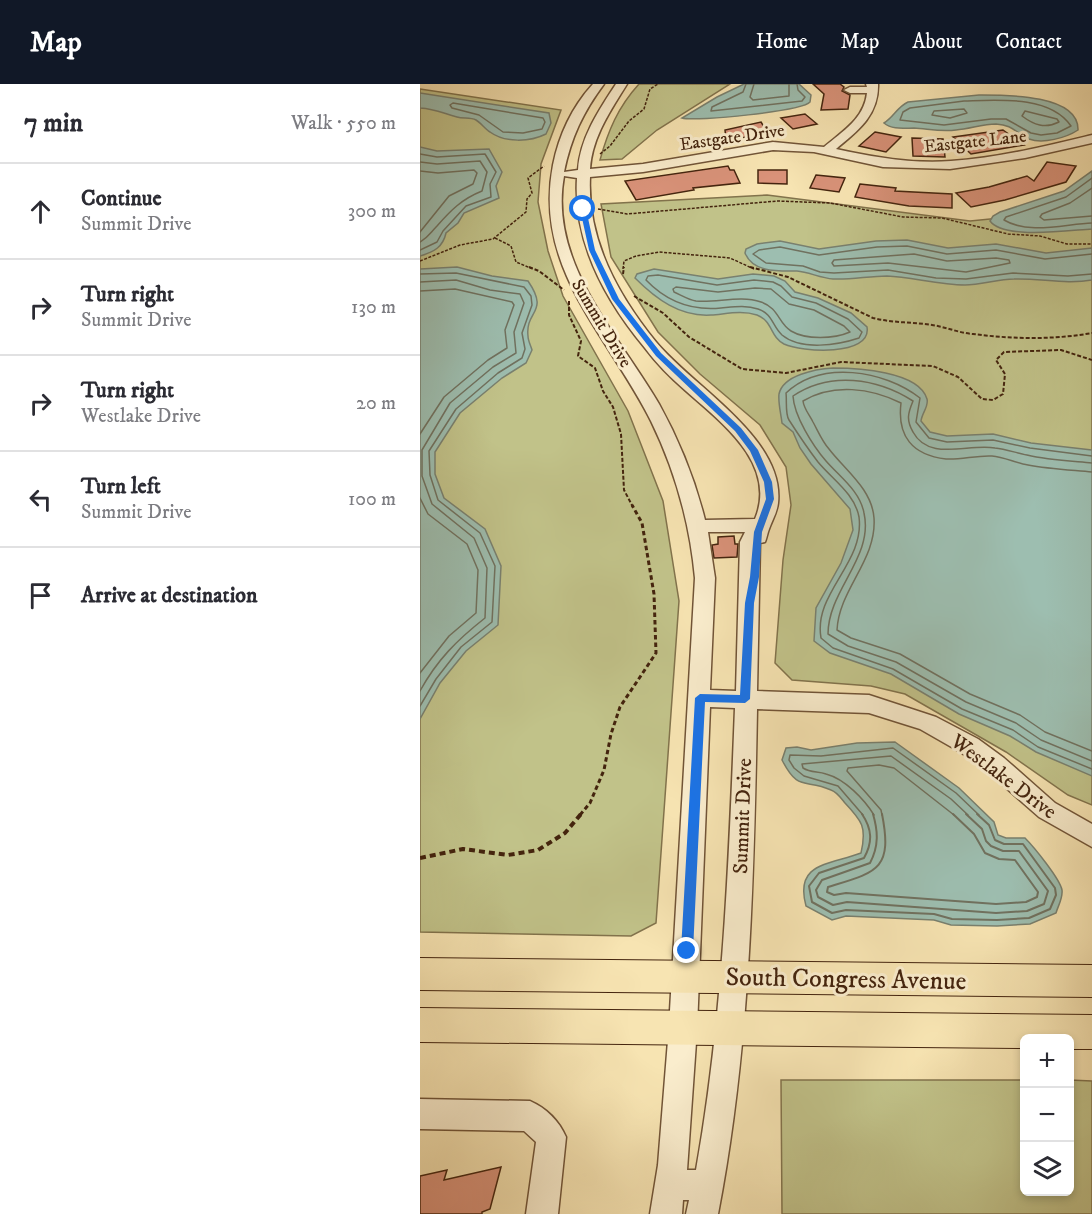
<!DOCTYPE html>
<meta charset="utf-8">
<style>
body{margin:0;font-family:"IM FELL DW Pica",serif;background:#f2f2f3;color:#2b2b33}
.controls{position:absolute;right:18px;bottom:18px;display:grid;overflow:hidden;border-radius:9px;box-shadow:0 3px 9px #0003}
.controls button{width:54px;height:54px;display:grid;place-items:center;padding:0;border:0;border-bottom:2px solid #e1e1e2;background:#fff;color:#2b2b33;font:30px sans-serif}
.stop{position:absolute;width:18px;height:18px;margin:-14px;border:4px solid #1a73e8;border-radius:50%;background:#fff}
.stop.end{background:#1a73e8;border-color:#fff;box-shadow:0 2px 6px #0008}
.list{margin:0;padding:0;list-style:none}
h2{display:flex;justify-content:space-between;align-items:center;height:78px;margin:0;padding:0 24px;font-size:26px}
h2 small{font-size:20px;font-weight:400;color:#7c7c81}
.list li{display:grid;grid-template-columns:39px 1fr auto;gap:18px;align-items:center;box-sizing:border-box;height:96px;padding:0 24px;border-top:2px solid #e1e1e2}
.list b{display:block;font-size:22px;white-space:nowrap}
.list p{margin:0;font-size:20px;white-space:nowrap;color:#7c7c81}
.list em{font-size:20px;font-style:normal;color:#7c7c81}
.icon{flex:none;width:33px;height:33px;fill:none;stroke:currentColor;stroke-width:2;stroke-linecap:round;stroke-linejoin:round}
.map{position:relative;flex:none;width:672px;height:1130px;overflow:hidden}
header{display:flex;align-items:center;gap:36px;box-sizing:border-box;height:84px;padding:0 30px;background:#111827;color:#fff}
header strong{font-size:28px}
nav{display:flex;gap:33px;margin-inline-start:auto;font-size:21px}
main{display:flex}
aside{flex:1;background:#fff}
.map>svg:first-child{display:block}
.green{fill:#c1c289;stroke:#82734c;stroke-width:1.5}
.water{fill:#9dbeb0;stroke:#79806f;stroke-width:1.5}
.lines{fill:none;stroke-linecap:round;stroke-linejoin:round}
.shore-far1{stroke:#70715f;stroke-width:1.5}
.shore{stroke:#70715f;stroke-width:2}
.building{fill:#d99279;stroke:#44240e;stroke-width:1.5}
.minor-casing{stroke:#715437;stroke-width:3}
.major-casing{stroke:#44240e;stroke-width:2}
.path-far3{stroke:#44240e;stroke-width:1.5;stroke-dasharray:3 1.5;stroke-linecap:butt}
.path-far2{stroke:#44240e;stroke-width:2;stroke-dasharray:4 2;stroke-linecap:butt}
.path-far1{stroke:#44240e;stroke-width:3;stroke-dasharray:4.5 3;stroke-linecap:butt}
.path{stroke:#44240e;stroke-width:4;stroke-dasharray:6 4;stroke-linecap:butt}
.minor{fill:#faedcd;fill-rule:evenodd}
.major{fill:#f7e4b2;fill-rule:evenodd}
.route{fill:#1a73e8}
.labels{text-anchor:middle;stroke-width:6;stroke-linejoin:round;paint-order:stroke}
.far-street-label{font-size:18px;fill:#44240e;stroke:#faedcd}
.street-label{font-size:21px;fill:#44240e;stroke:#faedcd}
.near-street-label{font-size:26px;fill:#44240e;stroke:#faedcd}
</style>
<header>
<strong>Map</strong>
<nav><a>Home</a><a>Map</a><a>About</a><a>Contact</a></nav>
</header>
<main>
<aside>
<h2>7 min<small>Walk · 550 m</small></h2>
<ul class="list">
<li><svg class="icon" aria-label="ahead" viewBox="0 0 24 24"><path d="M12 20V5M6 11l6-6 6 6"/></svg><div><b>Continue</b><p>Summit Drive</p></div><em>300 m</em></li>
<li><svg class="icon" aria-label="right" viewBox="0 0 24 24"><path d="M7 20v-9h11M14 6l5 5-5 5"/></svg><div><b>Turn right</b><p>Summit Drive</p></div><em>130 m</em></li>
<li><svg class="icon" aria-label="right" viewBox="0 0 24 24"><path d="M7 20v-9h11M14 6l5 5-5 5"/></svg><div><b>Turn right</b><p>Westlake Drive</p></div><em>20 m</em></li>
<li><svg class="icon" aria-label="left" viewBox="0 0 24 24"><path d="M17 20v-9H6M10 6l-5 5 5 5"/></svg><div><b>Turn left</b><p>Summit Drive</p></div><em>100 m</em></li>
<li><svg class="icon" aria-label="arrive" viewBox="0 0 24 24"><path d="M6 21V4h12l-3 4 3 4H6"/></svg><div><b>Arrive at destination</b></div></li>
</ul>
</aside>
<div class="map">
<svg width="672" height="1130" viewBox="0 0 672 1130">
<rect width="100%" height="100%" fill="#f7e4b2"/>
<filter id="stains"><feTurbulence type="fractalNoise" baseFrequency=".00333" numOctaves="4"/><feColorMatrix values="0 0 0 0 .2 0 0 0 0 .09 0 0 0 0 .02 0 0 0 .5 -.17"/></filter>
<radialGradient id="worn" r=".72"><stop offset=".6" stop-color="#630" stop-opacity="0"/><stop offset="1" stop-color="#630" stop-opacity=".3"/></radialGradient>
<g class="green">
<path d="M 219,0 L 310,0 L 237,46 L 202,75 L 180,76 C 188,47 198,23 219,0 Z"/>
<polygon points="0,5 141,26 121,80 118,118 128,167 143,212 208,327 243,417 259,517 236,839 211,852 0,848"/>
<polygon points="347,111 550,137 672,125 672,721 648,711 586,668 485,610 451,602 372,596 355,579 363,476 371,421 366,383 340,341 280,290 238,248 191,173 181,120"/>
<polygon points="361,996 604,996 604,1108 650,1108 650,996 672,997 672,1130 362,1130"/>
</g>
<g class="water">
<path d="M 324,0 L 379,0 L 391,11 L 390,18 C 382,27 276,38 262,34 L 297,13 Z"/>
<path d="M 0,9 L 129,29 L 131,39 L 126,50 C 110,58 85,59 70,48 C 65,45 61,39 56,36 C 50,33 43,35 37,33 C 22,29 16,25 0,24 Z"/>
<path d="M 559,11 C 584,11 659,10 658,46 C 646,54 623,60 609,55 C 595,49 594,41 576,40 C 562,40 550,45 536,46 C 521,48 509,45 494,44 C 484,44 472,46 464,39 C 474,33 477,23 488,18 Z"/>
<path d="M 0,63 L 17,67 L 69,65 L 82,88 L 76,102 L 79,114 L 44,129 L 38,139 L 26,149 C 23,163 14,168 0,172 Z"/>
<path d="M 672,87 L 672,145 C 651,146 584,156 570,137 L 573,132 L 580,128 L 644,107 Z"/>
<path d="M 487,156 L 528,164 L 576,160 L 626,169 L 672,164 L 672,196 C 646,201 620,194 594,195 C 578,195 561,201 545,201 C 518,201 492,193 467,192 C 449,192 431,196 413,195 C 400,194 389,188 377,187 C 359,187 333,189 325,169 L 326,165 L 337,160 L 360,157 L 399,165 L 456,157 Z"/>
<path d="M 37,183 L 72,192 L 108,197 C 130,229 105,226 108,252 C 108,257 111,262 112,266 L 106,279 L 82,294 L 40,329 L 15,368 L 15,390 L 24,414 L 65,445 L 81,482 L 78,541 L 46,567 L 20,599 L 0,635 L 0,185 Z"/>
<path d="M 234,185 L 298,195 L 333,190 L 354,192 L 365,197 L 375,208 L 398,214 L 431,229 L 447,243 C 452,273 381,268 364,260 C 350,253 353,237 337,231 C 322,226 306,230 291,231 C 260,233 236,215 215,194 L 217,190 Z"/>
<path d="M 413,284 C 436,284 499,287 507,315 C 509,322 502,329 501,337 L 510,348 L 527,352 L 573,350 L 611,359 L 672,366 L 672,692 L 616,668 L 590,652 L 539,630 L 471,590 L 410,569 L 394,557 L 396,524 L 421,479 L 433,446 L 430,425 L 391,380 L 380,364 L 373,348 L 362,339 C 361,330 358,319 359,310 C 363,291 396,285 413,284 Z"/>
<path d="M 475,658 L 539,704 L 574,738 L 578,751 L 586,754 L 605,754 C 614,763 640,795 642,806 C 643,814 638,822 636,829 L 610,840 L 577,842 L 531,841 L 514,836 L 426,832 L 412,836 L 386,822 C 374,778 410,781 441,769 C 447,743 442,737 425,719 C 421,714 417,708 411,706 C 385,694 379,709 362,676 L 366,664 L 377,663 L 391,666 L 437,659 Z"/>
</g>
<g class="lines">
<g class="shore-far1">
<polyline points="326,0 323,8 292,23 291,27 382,17 385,13 378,6 377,0"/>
<polyline points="334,0 330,13 333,16 369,12 369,0"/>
<path d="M 544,17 C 577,16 630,11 651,42 L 637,49 L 621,51 L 611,49 L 586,35 L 571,35 L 524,41 L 480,36 L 483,28 L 490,24 Z"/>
<polygon points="33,19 123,34 125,38 122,45 103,49 83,48 59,31 32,24 30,21"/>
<polygon points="544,25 547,29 530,34 512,31 514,27"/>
<path d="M 605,27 L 637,35 L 639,38 C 625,45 614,41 602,32 Z"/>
<polyline points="0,70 17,73 65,70 76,88 70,100 71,113 46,122 23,147 17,158 0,166"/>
<path d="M 0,78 L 17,80 L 60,77 L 67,88 L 62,107 C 42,115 31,126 17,142 C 10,149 9,153 0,158"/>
<polyline points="0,87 18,89 54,86 57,89 53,100 29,112 0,148"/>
<path d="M 672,94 L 646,113 L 586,133 L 584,136 C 609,151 645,140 672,139"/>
<polyline points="672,104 650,119 622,130 620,133 624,136 672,132"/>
<polygon points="494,170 527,177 576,174 589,176 590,179 546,188 468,179 414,182 412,179 414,176"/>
<polyline points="672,170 625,175 576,166 527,170 487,162 457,163 399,171 360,163 339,166 333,170 346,179 383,182 400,188 414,189 468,186 516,194 546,195 593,189 648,192 672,190"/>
<polyline points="0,190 36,189 104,203 111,212 112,221 102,249 105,265 102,274 78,289 36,325 9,367 10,391 18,416 60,449 75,482 72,538 41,563 16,595 0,622"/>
<path d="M 238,191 L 297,201 L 334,196 L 353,198 L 361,202 L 372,213 L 396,219 L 428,235 L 442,248 L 439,254 C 418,261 381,267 362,251 C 352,242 353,230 338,225 C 326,221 313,223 301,224 C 271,227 247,218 226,196 L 228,192 Z"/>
<path d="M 0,198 L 36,196 L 70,206 L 100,210 L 104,219 L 94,248 L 96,269 L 73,283 L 30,319 L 2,366 L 2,392 L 12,420 L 54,454 L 67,484 L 65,534 C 37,556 17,576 0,607"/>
<path d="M 256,203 L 298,208 L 335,204 L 351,205 L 369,220 L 394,226 L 424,242 L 430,248 C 414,255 386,256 371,247 C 358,239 359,224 341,218 C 320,211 297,219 276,217 C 269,216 261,211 254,208 L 253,205 Z"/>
<polyline points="0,207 35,205 92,218 94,221 85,246 87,264 68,276 24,313 0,350"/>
<path d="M 672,372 L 610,364 L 573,356 L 527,358 L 509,354 L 496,338 L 500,314 C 464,286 401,276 366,309 C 367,317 365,330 369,336 C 378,350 388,365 398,378 C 412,395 435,410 439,433 C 445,479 393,509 401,554 L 413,564 L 473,585 L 542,625 L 593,646 L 618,663 L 672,685"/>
<path d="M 672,379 C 651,377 628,376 607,371 C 596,369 586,365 575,364 C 549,359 509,378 493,348 C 486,336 488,329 493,317 C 457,294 410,287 373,312 C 374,332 393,362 406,377 C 420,393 440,407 444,429 C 454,473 408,506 408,550 L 428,562 L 476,578 L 546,618 L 596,639 L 621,656 L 672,677"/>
<path d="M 672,388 C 651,386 629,385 608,381 C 596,379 584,373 572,372 C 557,371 541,376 526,375 C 492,371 477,352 481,319 C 451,304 413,299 383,317 C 384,325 389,330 393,338 C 398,347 402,357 409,365 C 425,386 452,405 454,434 C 457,476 419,505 417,546 L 431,554 L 480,570 L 550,610 L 600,631 L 625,648 L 672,667"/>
<polyline points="0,414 8,430 47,460 58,486 56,529 29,552 0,589"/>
<polyline points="443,731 418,702 384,692 374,684 369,676 370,671 401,672 473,664 536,709 559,731"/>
<path d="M 454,731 C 444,715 425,695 406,690 C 398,687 391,689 383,684 L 382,680 L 471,672 L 531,715 L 548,731"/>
<polyline points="462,731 461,726 427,687 428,684 459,681 474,684 534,731"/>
</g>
<g class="shore">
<path d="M 442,730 C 452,745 453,758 444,774 L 399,789 L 389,802 L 392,818 L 412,829 L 426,826 L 514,830 L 532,835 L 577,836 L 609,834 L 630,825 L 636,811 L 635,804 L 603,760 L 584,760 L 575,756 L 569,741 L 557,730"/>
<path d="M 453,730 C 458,747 459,762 450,779 L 402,796 L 396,806 L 398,813 L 413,821 L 427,818 L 576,829 L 607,827 L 624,820 L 628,807 L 599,767 L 583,767 L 571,762 L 566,757 L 562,745 L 546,730"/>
<path d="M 462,730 C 473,786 457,788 408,803 L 407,808 L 414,811 L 426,809 L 576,820 L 606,818 L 617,813 L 618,808 L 595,776 L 579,775 L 565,769 L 554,750 L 533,730"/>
</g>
</g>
<g class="building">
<polygon points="393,0 420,0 424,3 422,7 430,11 428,25 401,26 404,10"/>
<polygon points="385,30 397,40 373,45 361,34"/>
<polygon points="341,38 349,51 306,55 305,46"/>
<polygon points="583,46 604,61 551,70 533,53"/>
<polygon points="455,48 481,53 466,68 439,62"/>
<polygon points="492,54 523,55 525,73 493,72"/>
<polygon points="627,78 656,82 646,98 585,116 551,123 536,109 569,103 607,92 614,97"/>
<polygon points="308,82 310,86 314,86 320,99 273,104 274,106 216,116 205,97"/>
<polygon points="338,86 367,86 367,100 338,99"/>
<polygon points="396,91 425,94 419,108 390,104"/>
<polygon points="440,100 476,104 475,107 532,110 532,124 489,122 435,113"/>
<polygon points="314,452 315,460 318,460 317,473 294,474 292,461 298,460 298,453"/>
<polygon points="81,1083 70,1125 62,1128 62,1130 0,1130 0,1092 27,1086 24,1096"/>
</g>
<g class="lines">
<g class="minor-casing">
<g id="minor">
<path d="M 173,0 L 184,0 C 163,28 151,54 144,88 L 158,86 C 160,54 179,26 196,0 L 207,0 C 191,26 172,53 170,85 L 223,80 L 353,58 L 404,63 C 423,47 444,35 447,9 L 430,9 L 424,6 L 430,3 L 447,3 L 446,0 L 458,0 C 459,31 438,47 416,65 C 453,73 492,80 531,77 C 578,74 626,62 672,51 L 672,59 L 605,74 L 530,85 L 463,83 L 394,68 L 353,66 L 223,88 L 170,93 C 167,155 197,210 236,258 C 273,303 365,354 358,419 C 357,429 352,436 349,445 C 347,450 347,453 345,458 L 340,459 L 337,607 L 449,611 L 516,633 L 558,655 L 584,674 L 635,719 L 672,740 L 672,763 L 619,733 L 568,688 L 542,669 L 500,645 L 449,629 L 337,625 C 334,793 330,965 298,1130 L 266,1130 L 269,1116 L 263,1116 L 262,1130 L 230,1130 L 238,1081 L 249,944 L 275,494 C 270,440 255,386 231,337 C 188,251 113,185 133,81 C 139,51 152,23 173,0 ZM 144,92 L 157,94 C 153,158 185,216 225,264 C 237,280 251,294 266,307 C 301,338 358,380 335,435 L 285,436 C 275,396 259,356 239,320 C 199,251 128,179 144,92 ZM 288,448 L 325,448 L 320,458 L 316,607 L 290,606 L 295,494 ZM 290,623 L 315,624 C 309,778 303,935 276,1086 L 267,1086 L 277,944 Z"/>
<path d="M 0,1015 L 110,1017 C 126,1024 139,1037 146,1053 L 138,1130 L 106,1130 L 116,1058 L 104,1047 L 0,1045 Z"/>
</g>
</g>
<g class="major-casing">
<g id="major">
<polygon points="0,874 672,881 672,913 0,906"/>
<polygon points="0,924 672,931 672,965 650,965 650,954 604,954 604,964 0,958"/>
</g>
</g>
<g class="path-far3">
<polyline points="180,70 190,62 209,37 224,25 230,5 238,0"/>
<polyline points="178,125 207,130 357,117 410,119 483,133 522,134 588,150 620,152 647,160 672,160"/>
<polyline points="75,154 91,162 96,178 113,185"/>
<polyline points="0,177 40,161 73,155 106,128 107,115 112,109 108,94 124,82"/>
<polyline points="203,185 204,177 216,172 239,168 310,174 334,185"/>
</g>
<g class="path-far2">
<polyline points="109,183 119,187 144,206"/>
<path d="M 330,183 L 368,193 L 453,234 C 473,239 492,238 512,241 C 526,243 539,249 553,250 C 592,255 633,256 672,249"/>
<polyline points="203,190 204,183"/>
<polyline points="214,212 243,229 269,253 322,285 366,289 421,278 513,282 538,293 562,315 573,316 583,310 585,290 576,276 584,268 641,266 672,276"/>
<polyline points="149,217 149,231 161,257 158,272 175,284 183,307 193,323 201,350 204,406 213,423"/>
</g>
<polyline class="path-far1" points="160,731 170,719 184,686 191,650 200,623 236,569 234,510 222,439 212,421"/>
<polyline class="path" points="0,774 43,765 88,771 118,766 145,749 161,730"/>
<use href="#minor" class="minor"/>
<use href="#major" class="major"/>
</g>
<polygon class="route" points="163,124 166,125 175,166 199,215 241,269 321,344 338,366 352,398 354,415 342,448 339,493 334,519 330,615 325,619 285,618 273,867 267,873 261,867 275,614 280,610 320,611 325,519 330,493 334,448 346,415 344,398 330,367 315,347 236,272 192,215 169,166 160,125"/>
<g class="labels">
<g class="far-street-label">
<text transform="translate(312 53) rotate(-8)" y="6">Eastgate Drive</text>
<text transform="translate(555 57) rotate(-6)" y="6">Eastgate Lane</text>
<text transform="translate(182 239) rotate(59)" y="6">Summit Drive</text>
</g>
<g class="street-label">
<text transform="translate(584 692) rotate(37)" y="7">Westlake Drive</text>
<text transform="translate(322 732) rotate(-88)" y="7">Summit Drive</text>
</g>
<g class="near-street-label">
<text transform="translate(426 894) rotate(1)" y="9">South Congress Avenue</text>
</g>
</g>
<rect width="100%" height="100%" filter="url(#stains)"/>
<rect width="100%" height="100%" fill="url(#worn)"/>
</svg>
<div class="controls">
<button>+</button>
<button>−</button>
<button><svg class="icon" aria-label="layers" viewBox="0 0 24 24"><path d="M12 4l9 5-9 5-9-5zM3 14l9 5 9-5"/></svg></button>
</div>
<div class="stop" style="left:163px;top:125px"></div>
<div class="stop end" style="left:267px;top:867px"></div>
</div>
</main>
